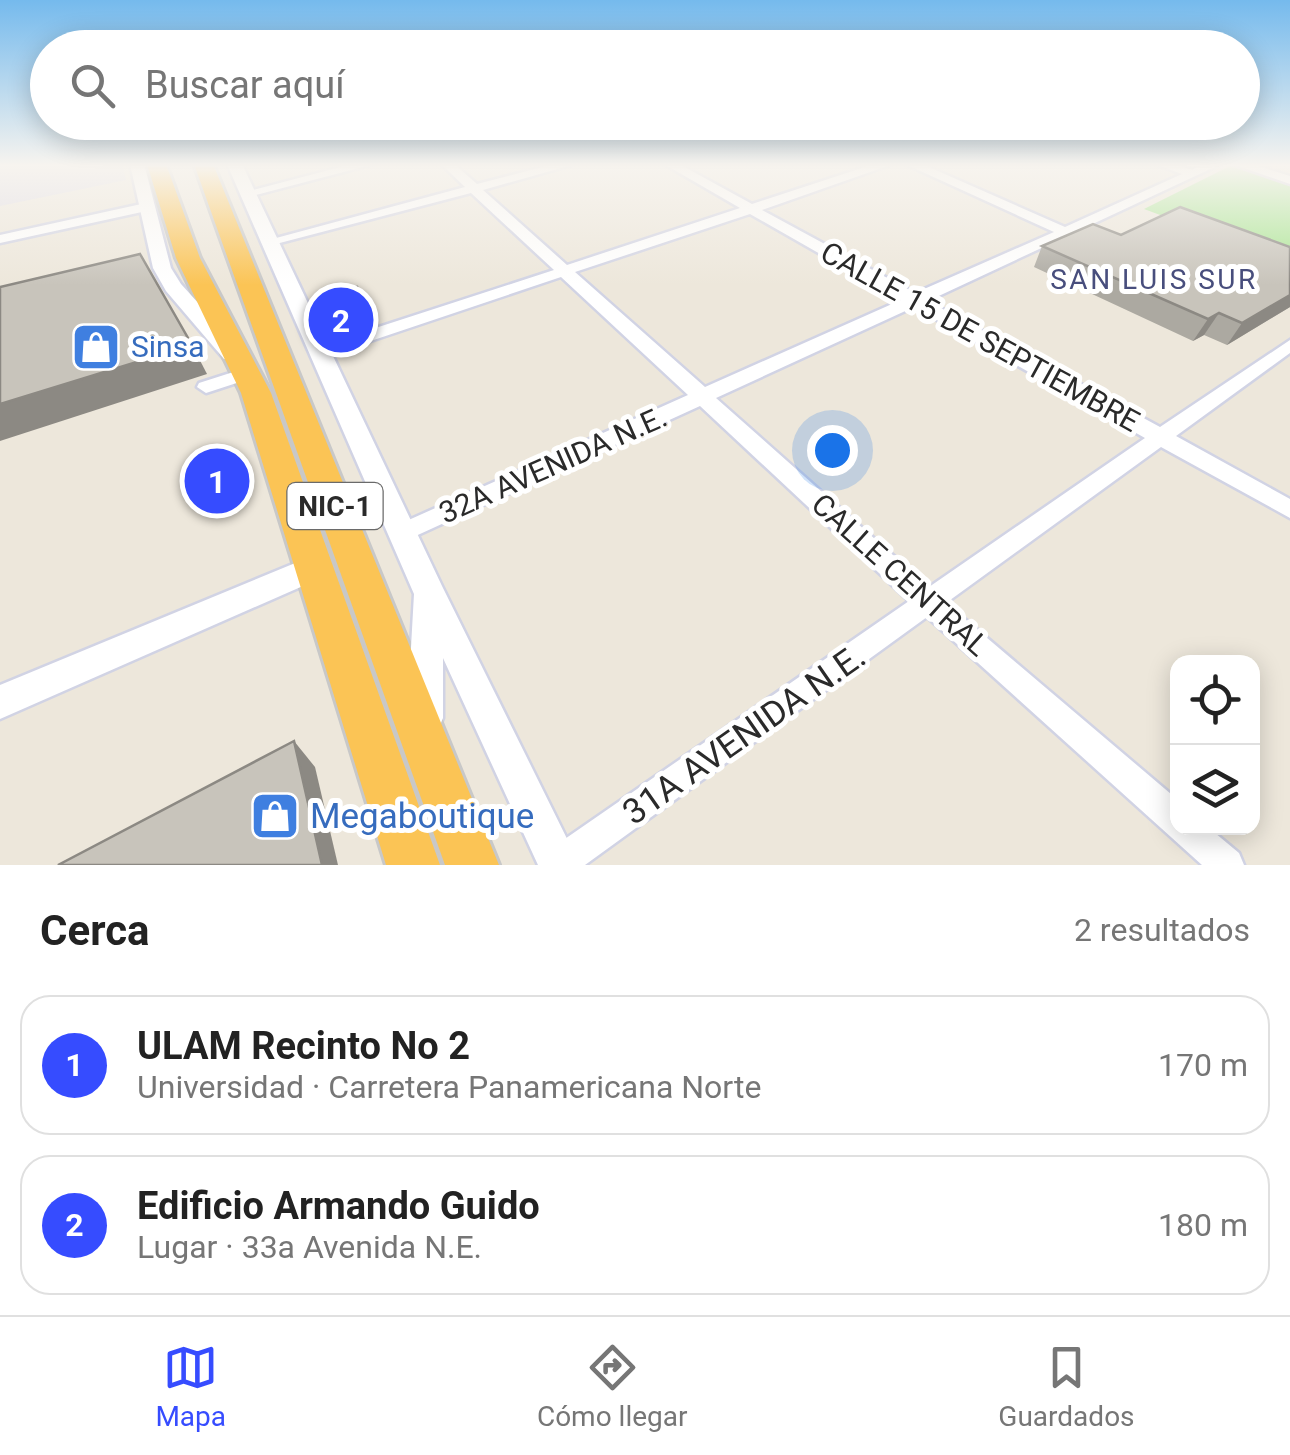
<!DOCTYPE html>
<html lang="es">
<meta charset="utf-8">
<style>
body{margin:0;font-family:Roboto,sans-serif;background:#f6f6f6;color:#222}
.controls{position:absolute;right:30px;bottom:30px;display:grid;overflow:hidden;border-radius:20px;box-shadow:0 5px 25px #0003}
.controls button{width:90px;height:90px;display:grid;place-items:center;padding:0;border:0;border-bottom:2px solid #e0e0e0;background:#fff;color:#222;font:50px sans-serif}
.you{position:absolute;left:832px;top:450px;width:35px;height:35px;margin:-25px;border:8px solid #fff;border-radius:50%;background:#1a73e8;box-shadow:0 0 0 15px #1a73e833}
.badge{display:grid;place-items:center;width:65px;height:65px;border-radius:50%;background:#364cff;color:#fff;font-size:32px;font-weight:700}
.pin{position:absolute;translate:-50% -50%;border:5px solid #fff;box-shadow:0 2px 10px #0006}
.list{margin:0;padding:0;list-style:none}
h2{display:flex;justify-content:space-between;align-items:center;height:130px;margin:0;padding:0 40px;font-size:42px}
h2 small{font-size:32px;font-weight:400;color:#767676}
.list li{display:grid;grid-template-columns:65px 1fr auto;gap:30px;align-items:center;box-sizing:border-box;height:140px;margin:0 20px 20px;padding:0 20px;border:2px solid #e0e0e0;border-radius:30px}
.list b{display:block;font-size:38px;white-space:nowrap}
.list p{margin:0;font-size:32px;white-space:nowrap;color:#767676}
.list em{font-size:32px;font-style:normal;color:#767676}
.icon{flex:none;width:55px;height:55px;fill:none;stroke:currentColor;stroke-width:2;stroke-linecap:round;stroke-linejoin:round}
.map{position:relative;flex:none;width:1290px;height:865px;overflow:hidden}
.search{position:absolute;background:#fff;box-shadow:0 5px 25px #0003;left:30px;right:30px;top:30px;height:110px;display:flex;align-items:center;gap:25px;box-sizing:border-box;padding:0 35px;border-radius:55px;color:#767676;font-size:38px}
.sheet{height:450px;background:#fff}
nav{display:flex;justify-content:space-around;align-items:center;box-sizing:border-box;height:140px;border-top:2px solid #e0e0e0;background:#fff;font-size:28px;color:#767676}
nav a{display:grid;justify-items:center;gap:5px}
nav .on{color:#364cff}
.map>svg:first-child{display:block}
.industrial{fill:#dfdce5}
.green{fill:#abe695}
.lines{fill:none;stroke-linecap:round;stroke-linejoin:round}
.minor-casing{stroke:#d1d3e4;stroke-width:5}
.tertiary-casing{stroke:#d1d3e4;stroke-width:5}
.trunk-casing{stroke:#c8c8c8;stroke-width:6}
.minor{fill:#fff;fill-rule:evenodd}
.tertiary{fill:#fff;fill-rule:evenodd}
.trunk{fill:#fbc455;fill-rule:evenodd}
.wall{fill:#aca9a1}
.shaded-wall{fill:#8c8983}
.building{fill:#c8c4bb;stroke:#8c8983;stroke-width:2.5}
.labels{text-anchor:middle;stroke-width:10;stroke-linejoin:round;paint-order:stroke}
.far-neighbourhood-label{font-size:28px;letter-spacing:2.5px;fill:#484e7d;stroke:#fff}
.shield{fill:#fff;stroke:#6a6a6a;stroke-width:2.5}
.shield-label{font-size:28px;font-weight:bold;fill:#2a2a2a}
.street-label{font-size:30px;fill:#2a2a2a;stroke:#fff}
.shop-label{font-size:30px;fill:#366cbe;stroke:#fff;text-anchor:start}
.near-street-label{font-size:35px;fill:#2a2a2a;stroke:#fff}
.near-shop-label{font-size:35px;fill:#366cbe;stroke:#fff;text-anchor:start}
</style>
<div class="map">
<svg width="1290" height="865" viewBox="0 0 1290 865">
<rect width="100%" height="100%" fill="#ede7db"/>
<polygon class="industrial" points="0,164 122,164 126,180 0,206"/>
<polygon class="green" points="1230,166 1290,185 1290,263 1144,209"/>
<g class="lines">
<g class="minor-casing">
<g id="minor">
<polygon points="352,164 374,164 248,197 242,193"/>
<path d="M 441,164 L 454,164 L 477,184 L 554,164 L 575,164 L 483,190 L 567,265 L 740,208 L 664,164 L 679,164 L 752,204 L 874,164 L 893,164 L 762,210 L 915,293 L 1054,232 L 905,164 L 922,164 L 1065,227 L 1182,174 L 1155,164 L 1174,164 L 1192,170 L 1204,164 L 1221,164 L 928,301 L 1160,427 L 1290,340 L 1290,353 L 1176,436 L 1290,499 L 1290,518 L 1161,447 L 946,603 L 1178,800 L 1178,828 L 1209,828 L 1239,853 L 1244,865 L 1202,865 L 927,617 L 585,865 L 542,865 L 546,852 L 909,601 L 700,406 L 409,539 L 401,542 L 393,539 L 389,533 L 393,527 L 688,395 L 561,277 L 326,356 L 314,356 L 311,352 L 314,348 L 554,270 L 471,193 L 272,245 L 265,241 L 465,187 ZM 750,214 L 901,300 L 705,387 L 575,272 ZM 914,307 L 1145,438 L 929,587 L 716,398 Z"/>
<polygon points="1232,164 1252,164 1290,176 1290,184"/>
<polygon points="146,203 153,207 151,210 0,243 0,235"/>
<polygon points="249,367 258,373 255,377 206,393 197,387 199,383"/>
</g>
</g>
<g class="tertiary-casing">
<g id="tertiary">
<polygon points="130,164 144,164 171,268 181,284 240,349 243,354 240,359 224,359 166,291 153,268"/>
<polygon points="227,164 242,164 442,586 580,865 538,865 443,658 443,718 438,730 425,736 412,730 407,718 414,594"/>
<polygon points="317,554 328,557 332,566 328,575 0,719 0,685"/>
</g>
</g>
<g class="trunk-casing">
<g id="trunk">
<polygon points="147,164 166,164 200,258 271,393 440,865 386,865 241,393 176,258"/>
<polygon points="194,164 213,164 499,865 445,865"/>
</g>
</g>
<use href="#minor" class="minor"/>
<use href="#tertiary" class="tertiary"/>
<use href="#trunk" class="trunk"/>
</g>
<polygon class="wall" points="1121,235 1290,247 1290,307 1227,345 1204,335 1193,341 1034,267 1042,246"/>
<g class="shaded-wall">
<polygon points="1290,295 1290,307 1227,345 1242,323"/>
<polygon points="370,308 374,323 329,338 324,323"/>
<polygon points="1219,313 1204,335 1193,341 1208,319"/>
<polygon points="192,345 207,374 0,441 0,404"/>
<polygon points="294,741 315,767 338,865 322,865"/>
</g>
<g class="building">
<polygon points="1180,207 1290,247 1290,295 1242,323 1219,313 1208,319 1042,246 1093,224 1121,235"/>
<polygon points="140,254 192,345 0,404 0,287"/>
<polygon points="357,287 370,308 324,323 312,300"/>
<polygon points="294,741 322,865 58,865"/>
</g>
<linearGradient id="sky" x2="0" y2="1"><stop stop-color="#75baed"/><stop offset="0.58" stop-color="#f7f4ef"/><stop offset="1" stop-color="#f7f4ef" stop-opacity="0"/></linearGradient>
<rect width="1290" height="285" fill="url(#sky)"/>
<defs>
<g id="shop-square" transform="scale(2.5)"><rect x="-9" y="-9" width="18" height="18" rx="4" fill="#3f7fe0" stroke="#fff"/><path d="M-5-2.5h2.3a2.7 3.5 0 0 1 5.4 0H5L5.5 6h-11ZM-1.5-2.5h3a1.5 2.3 0 0 0-3 0Z" fill="#fff"/></g>
</defs>
<g fill-rule="evenodd">
<use href="#shop-square" x="96" y="347"/>
<use href="#shop-square" x="275" y="816"/>
</g>
<g class="labels">
<g class="far-neighbourhood-label">
<text x="1154" y="289">SAN LUIS SUR</text>
</g>
<rect class="shield" x="287.5" y="483" width="95" height="46" rx="8"/>
<g class="shield-label">
<text x="335" y="516">NIC-1</text>
</g>
<g class="street-label">
<text transform="translate(980 337) rotate(29)" y="10">CALLE 15 DE SEPTIEMBRE</text>
<text transform="translate(553 465) rotate(-24)" y="10">32A AVENIDA N.E.</text>
<text transform="translate(900 575) rotate(42)" y="10">CALLE CENTRAL</text>
</g>
<g class="shop-label">
<text x="131" y="357">Sinsa</text>
</g>
<g class="near-street-label">
<text transform="translate(744 734) rotate(-35)" y="12">31A AVENIDA N.E.</text>
</g>
<g class="near-shop-label">
<text x="310" y="828">Megaboutique</text>
</g>
</g>
</svg>
<div class="controls">
<button><svg class="icon" aria-label="locate" viewBox="0 0 24 24"><circle cx="12" cy="12" r="6"/><path d="M12 2v4M12 18v4M2 12h4M18 12h4"/></svg></button>
<button><svg class="icon" aria-label="layers" viewBox="0 0 24 24"><path d="M12 4l9 5-9 5-9-5zM3 14l9 5 9-5"/></svg></button>
</div>
<div class="you"></div>
<div class="pin badge" style="left:217px;top:481px">1</div>
<div class="pin badge" style="left:341px;top:320px">2</div>
<div class="search"><svg class="icon" aria-label="search" viewBox="0 0 24 24"><circle cx="10" cy="10" r="6"/><path d="M15 15l6 6"/></svg>Buscar aquí</div>
</div>
<section class="sheet">
<h2>Cerca<small>2 resultados</small></h2>
<ul class="list">
<li><span class="badge">1</span><div><b>ULAM Recinto No 2</b><p>Universidad · Carretera Panamericana Norte</p></div><em>170 m</em></li>
<li><span class="badge">2</span><div><b>Edificio Armando Guido</b><p>Lugar · 33a Avenida N.E.</p></div><em>180 m</em></li>
</ul>
</section>
<nav>
<a class="on"><svg class="icon" aria-label="map" viewBox="0 0 24 24"><path d="M3 6l6-2 6 2 6-2v14l-6 2-6-2-6 2zM9 4v14M15 6v14"/></svg>Mapa</a>
<a><svg class="icon" aria-label="directions" viewBox="0 0 24 24"><path d="M12 3l9 9-9 9-9-9zM9 14v-3h6M13 9l2 2-2 2"/></svg>Cómo llegar</a>
<a><svg class="icon" aria-label="saved" viewBox="0 0 24 24"><path d="M7 4h10v16l-5-4-5 4z"/></svg>Guardados</a>
</nav>
